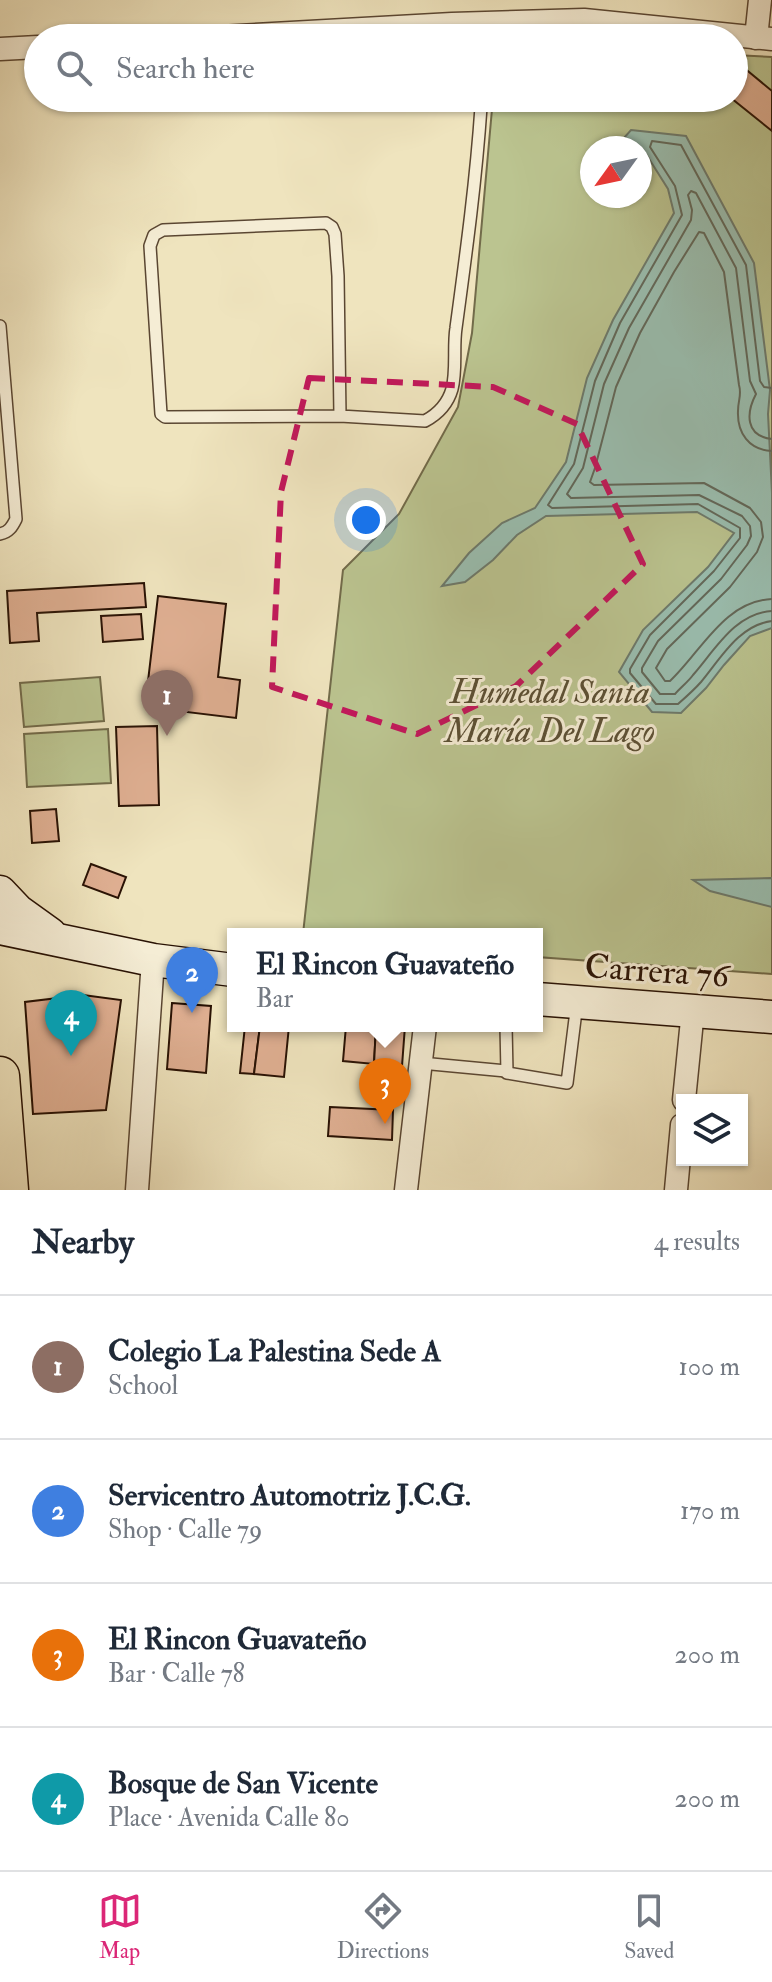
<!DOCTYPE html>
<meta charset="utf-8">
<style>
body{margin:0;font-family:"IM FELL Double Pica",serif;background:#f6f6f7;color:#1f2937}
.controls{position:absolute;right:24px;bottom:24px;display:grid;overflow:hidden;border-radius:0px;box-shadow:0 2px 6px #0004}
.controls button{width:72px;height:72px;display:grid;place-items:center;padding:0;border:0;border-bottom:2px solid #e0e1e3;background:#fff;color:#1f2937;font:40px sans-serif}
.compass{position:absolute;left:580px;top:136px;width:72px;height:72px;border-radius:50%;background:#fff;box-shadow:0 2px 6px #0004;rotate:237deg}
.you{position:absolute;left:366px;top:520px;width:28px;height:28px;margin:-20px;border:6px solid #fff;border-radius:50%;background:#1a73e8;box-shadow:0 0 0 12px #1a73e833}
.badge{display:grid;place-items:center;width:52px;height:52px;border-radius:50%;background:#db2777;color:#fff;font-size:26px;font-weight:700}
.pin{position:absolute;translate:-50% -66px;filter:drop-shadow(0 2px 4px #0008)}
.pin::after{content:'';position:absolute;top:42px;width:28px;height:24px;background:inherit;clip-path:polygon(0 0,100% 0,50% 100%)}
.popup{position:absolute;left:227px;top:928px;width:316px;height:104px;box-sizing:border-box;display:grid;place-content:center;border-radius:0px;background:#fff;filter:drop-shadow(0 2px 6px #0005);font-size:26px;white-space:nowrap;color:#747a83}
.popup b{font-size:30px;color:#1f2937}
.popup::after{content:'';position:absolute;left:50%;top:100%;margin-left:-16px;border:16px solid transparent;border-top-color:#fff}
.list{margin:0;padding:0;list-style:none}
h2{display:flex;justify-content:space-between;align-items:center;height:104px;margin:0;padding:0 32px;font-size:34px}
h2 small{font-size:26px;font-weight:400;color:#747a83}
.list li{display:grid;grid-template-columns:52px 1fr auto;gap:24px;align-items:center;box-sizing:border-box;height:144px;padding:0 32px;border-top:2px solid #e0e1e3}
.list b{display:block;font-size:30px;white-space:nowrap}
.list p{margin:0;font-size:26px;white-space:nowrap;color:#747a83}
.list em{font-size:26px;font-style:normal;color:#747a83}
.icon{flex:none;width:44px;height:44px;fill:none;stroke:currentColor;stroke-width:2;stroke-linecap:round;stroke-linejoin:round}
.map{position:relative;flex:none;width:772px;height:1190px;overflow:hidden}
.search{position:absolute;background:#fff;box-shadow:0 2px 6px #0004;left:24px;right:24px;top:24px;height:88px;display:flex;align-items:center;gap:20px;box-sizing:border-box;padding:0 28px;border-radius:44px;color:#747a83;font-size:30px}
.sheet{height:680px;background:#fff}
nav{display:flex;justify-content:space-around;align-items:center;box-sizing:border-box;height:112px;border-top:2px solid #e0e1e3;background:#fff;font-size:22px;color:#747a83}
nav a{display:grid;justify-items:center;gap:4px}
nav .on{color:#db2777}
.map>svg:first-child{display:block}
.green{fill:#bbc490;stroke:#726b4a;stroke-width:2;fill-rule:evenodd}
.water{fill:#9abfb1;stroke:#6d7a6c;stroke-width:2}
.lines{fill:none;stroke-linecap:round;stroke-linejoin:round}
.shore{stroke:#62685a;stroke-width:2}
.building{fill:#dfaf92;stroke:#291204;stroke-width:2}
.service-casing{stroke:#5a4632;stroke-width:14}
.minor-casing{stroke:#5a4632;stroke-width:25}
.secondary-casing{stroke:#291204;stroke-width:35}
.trunk-casing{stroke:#291204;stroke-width:41}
.service{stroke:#f5edd5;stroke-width:11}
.minor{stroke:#f5edd5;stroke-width:22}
.secondary{stroke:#f5edd5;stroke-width:32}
.trunk{stroke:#efe4be;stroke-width:38}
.marked{fill:none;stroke:#c2185b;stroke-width:6;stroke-dasharray:16 10;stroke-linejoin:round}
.labels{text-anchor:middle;stroke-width:6;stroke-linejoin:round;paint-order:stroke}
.park-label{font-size:34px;font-style:italic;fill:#5c5035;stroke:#f5edd5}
.street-label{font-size:34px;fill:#291204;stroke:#f5edd5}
</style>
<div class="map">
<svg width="772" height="1190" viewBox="0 0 772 1190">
<rect width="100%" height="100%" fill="#efe4be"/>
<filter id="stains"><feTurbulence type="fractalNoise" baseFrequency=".0025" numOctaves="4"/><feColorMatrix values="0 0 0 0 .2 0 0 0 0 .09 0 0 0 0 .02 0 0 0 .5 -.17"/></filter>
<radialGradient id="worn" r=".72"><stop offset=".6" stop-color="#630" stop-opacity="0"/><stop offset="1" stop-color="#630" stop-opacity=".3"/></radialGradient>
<g class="green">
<path d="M 734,55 L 772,57 L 772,974 L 537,957 L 537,934 L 303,934 L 343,570 L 399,514 L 458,407 L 472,333 L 493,98 L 734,98 ZM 592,148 L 640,148 L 640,196 L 592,196 Z"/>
<polygon points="100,677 104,721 24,727 20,683"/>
<polygon points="108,729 111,783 27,787 24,734"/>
</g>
<g class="water">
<polygon points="631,130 686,136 754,263 770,390 768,414 772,493 772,628 750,636 724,665 706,688 681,713 652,712 619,672 643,630 708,567 734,533 697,512 546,516 517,535 493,560 465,582 442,586 469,553 502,523 535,508 566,462 587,378 613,320 674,213 668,189 646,154 640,155 640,148 615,148"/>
<polygon points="772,878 772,907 710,891 693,880"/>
</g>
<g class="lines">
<g class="shore">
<path d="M 772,388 L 764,387 L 760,381 L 746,265 L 681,145 L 652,141 L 650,147 L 675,186 L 682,215 L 620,323 L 595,381 L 574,464 L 548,505 L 552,508 L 698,504 L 740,528 L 740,538 L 714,571 L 650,635 L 630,669 L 630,673 L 656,704 L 678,704 C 686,697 694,690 701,682 C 721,658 739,625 772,621"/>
<path d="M 772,439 C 745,436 746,413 756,394 L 750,381 L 736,268 L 696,193 L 691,191 L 688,195 L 692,210 L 691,220 L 629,328 L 604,384 L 583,468 L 567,494 L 571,498 L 699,495 L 742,516 L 750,526 L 751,536 L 747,545 L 721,579 L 658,641 L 642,668 L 642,672 L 660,694 L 675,694 C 681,687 688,682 693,675 C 715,650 735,613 772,611"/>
<path d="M 772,451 C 749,450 737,433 738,411 C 738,400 742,395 739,385 L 724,272 L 704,233 L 699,232 L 674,272 L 640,333 L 616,387 L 595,468 L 590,482 L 594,485 L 704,483 L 750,508 L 761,522 L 763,537 L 757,552 L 730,587 L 667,649 L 656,668 L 665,681 L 670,681 C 701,652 724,601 772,599"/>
</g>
</g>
<g class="building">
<polygon points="743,67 772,91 772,131 731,98 734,98 734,78"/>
<polygon points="144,583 146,607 37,613 39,641 10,643 7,591"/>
<polygon points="158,596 226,604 218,677 240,680 236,718 145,707"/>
<polygon points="141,614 143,639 103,642 101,616"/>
<polygon points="157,726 159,805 119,806 116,727"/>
<polygon points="56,809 59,841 32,843 30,811"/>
<polygon points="91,864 126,877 118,898 83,885"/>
<polygon points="83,995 121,1000 106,1110 33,1114 25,1002"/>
<polygon points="172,1003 211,1006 206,1073 167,1069"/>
<polygon points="245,1026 260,1026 254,1074 240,1073"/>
<polygon points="260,1026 289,1026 284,1077 254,1074"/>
<polygon points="346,1026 376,1026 374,1064 343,1061"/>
<polygon points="376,1026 405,1026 402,1066 374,1064"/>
<polygon points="330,1107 393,1110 392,1140 328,1136"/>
</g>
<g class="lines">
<g class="service-casing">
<g id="service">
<path d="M 0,326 L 16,519 C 12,527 9,532 0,534"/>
<path d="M 340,416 L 338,276 L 335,234 L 332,227 L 326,223 L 163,230 L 154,235 L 150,246 L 161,414 L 165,417 L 340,416 L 425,421 C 438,414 448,403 452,389 C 457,370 453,347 456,328 C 466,254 476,181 481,107 L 477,98"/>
<polyline points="506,1026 507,1073 567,1083 577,1003"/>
<polyline points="421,1063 506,1071"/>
</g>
</g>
<g class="minor-casing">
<g id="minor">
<polyline points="202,38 452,24 584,20 772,39"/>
<polyline points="756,38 760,0"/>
<polyline points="0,49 38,47"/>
<polyline points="684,1100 693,1010"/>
<polyline points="137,1190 153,960"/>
<polyline points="406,1190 425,1026"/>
<polyline points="676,1190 682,1125"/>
</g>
</g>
<g class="secondary-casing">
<g id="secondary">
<polyline points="0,892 18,911 50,934"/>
<polyline points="0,928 153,960 233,970"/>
<polyline points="537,999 772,1017"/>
</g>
</g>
<g class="trunk-casing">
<polyline id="trunk" points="0,1076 9,1190"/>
</g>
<use href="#service" class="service"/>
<use href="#minor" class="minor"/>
<use href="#secondary" class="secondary"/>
<use href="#trunk" class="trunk"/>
</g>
<path class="marked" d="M 309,378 L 493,387 L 577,424 L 643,564 L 516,686 L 417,734 L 272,687 L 281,492 Z"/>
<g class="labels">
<g class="park-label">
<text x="550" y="703">Humedal Santa<tspan x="550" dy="39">María Del Lago</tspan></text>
</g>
<g class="street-label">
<text transform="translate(657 970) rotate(4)" y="12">Carrera 76</text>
</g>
</g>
<rect width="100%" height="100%" filter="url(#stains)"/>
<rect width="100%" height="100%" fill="url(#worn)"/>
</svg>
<div class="controls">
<button><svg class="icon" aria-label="layers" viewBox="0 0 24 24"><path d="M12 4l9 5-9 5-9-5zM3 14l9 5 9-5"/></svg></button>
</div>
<svg class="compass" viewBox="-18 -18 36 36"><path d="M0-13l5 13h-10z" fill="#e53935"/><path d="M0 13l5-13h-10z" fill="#747a83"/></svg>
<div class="you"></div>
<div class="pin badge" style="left:167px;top:736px;background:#8d6e63">1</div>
<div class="pin badge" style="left:192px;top:1013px;background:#3f7fe0">2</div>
<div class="pin badge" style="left:385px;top:1124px;background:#e8710a">3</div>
<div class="popup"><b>El Rincon Guavateño</b>Bar</div>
<div class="pin badge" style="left:71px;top:1056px;background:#0f9aa8">4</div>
<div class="search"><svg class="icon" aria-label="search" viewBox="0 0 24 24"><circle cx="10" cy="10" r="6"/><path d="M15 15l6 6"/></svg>Search here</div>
</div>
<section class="sheet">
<h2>Nearby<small>4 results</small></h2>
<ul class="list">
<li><span class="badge" style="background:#8d6e63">1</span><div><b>Colegio La Palestina Sede A</b><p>School</p></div><em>100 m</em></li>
<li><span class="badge" style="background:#3f7fe0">2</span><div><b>Servicentro Automotriz J.C.G.</b><p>Shop · Calle 79</p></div><em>170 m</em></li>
<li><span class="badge" style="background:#e8710a">3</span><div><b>El Rincon Guavateño</b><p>Bar · Calle 78</p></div><em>200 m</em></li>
<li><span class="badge" style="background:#0f9aa8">4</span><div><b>Bosque de San Vicente</b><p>Place · Avenida Calle 80</p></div><em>200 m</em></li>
</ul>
</section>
<nav>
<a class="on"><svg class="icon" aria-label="map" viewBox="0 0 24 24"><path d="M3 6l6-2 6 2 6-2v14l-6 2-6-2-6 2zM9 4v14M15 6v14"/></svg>Map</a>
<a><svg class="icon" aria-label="directions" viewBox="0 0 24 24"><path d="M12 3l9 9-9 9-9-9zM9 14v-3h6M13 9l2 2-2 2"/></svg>Directions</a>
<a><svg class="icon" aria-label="saved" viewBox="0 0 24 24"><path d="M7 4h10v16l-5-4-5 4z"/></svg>Saved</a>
</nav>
